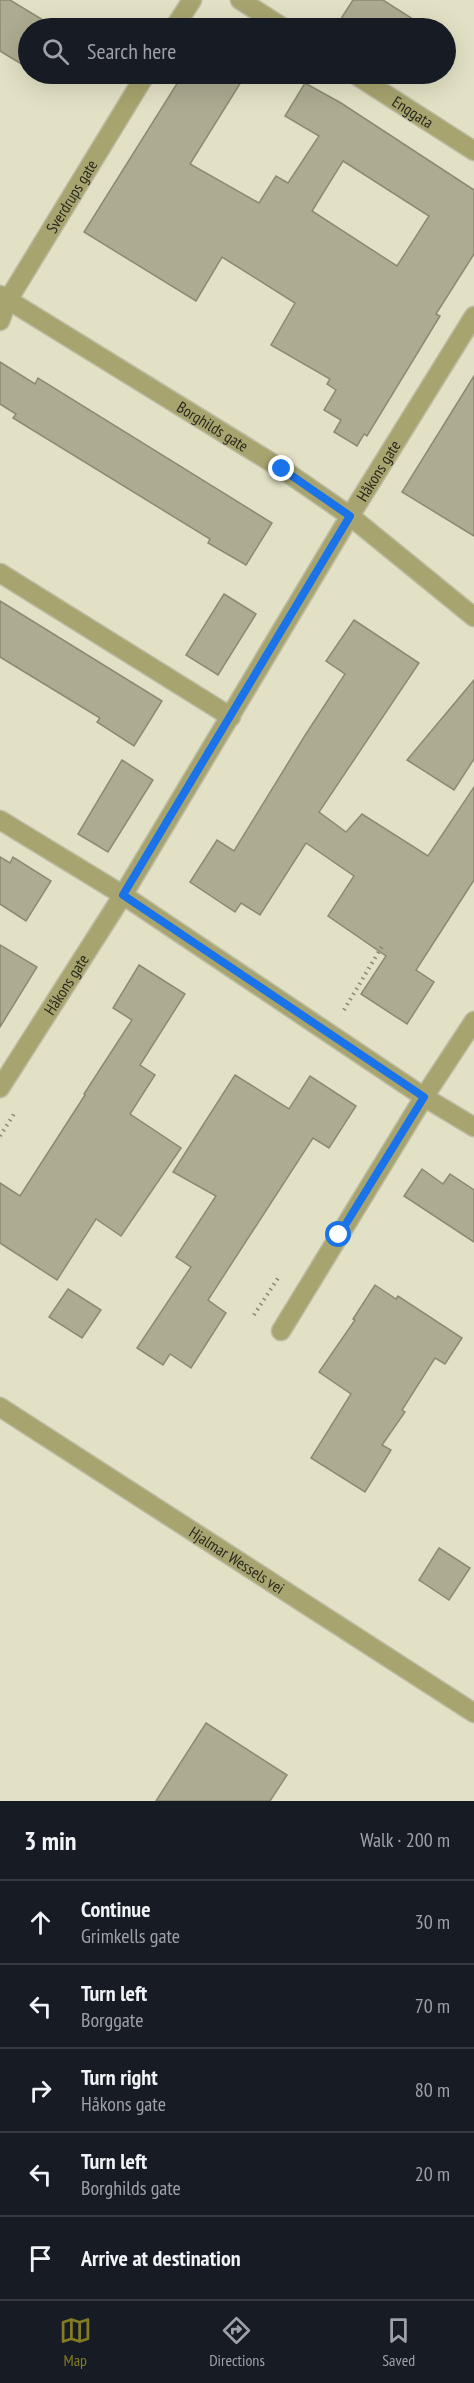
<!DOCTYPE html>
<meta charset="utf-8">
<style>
body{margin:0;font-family:"PT Sans Narrow",sans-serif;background:#242831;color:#f1f3f6}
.stop{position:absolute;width:18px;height:18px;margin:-14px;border:4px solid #1a73e8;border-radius:50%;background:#fff}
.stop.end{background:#1a73e8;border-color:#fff;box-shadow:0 2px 6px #0008}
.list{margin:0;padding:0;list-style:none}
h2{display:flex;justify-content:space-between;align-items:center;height:78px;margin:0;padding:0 24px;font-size:26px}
h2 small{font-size:20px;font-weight:400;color:#9ea1a6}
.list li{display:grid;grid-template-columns:39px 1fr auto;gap:18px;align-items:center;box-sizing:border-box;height:84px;padding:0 24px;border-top:2px solid #363941}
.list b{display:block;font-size:22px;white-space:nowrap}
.list p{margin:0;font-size:20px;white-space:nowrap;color:#9ea1a6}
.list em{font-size:20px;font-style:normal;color:#9ea1a6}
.icon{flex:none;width:33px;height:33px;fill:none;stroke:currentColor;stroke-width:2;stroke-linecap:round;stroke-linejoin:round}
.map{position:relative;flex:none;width:474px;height:1801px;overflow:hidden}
.search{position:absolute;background:#171b24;box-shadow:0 6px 24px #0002;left:18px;right:18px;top:18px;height:66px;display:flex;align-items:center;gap:15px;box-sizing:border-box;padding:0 21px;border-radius:33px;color:#9ea1a6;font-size:22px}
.sheet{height:498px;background:#171b24}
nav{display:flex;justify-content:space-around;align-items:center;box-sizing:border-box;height:84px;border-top:2px solid #363941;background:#171b24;font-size:16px;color:#9ea1a6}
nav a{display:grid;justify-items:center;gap:3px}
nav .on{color:#847c22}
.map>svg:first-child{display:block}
.building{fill:#adab91;stroke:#8c8b72;stroke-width:1.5;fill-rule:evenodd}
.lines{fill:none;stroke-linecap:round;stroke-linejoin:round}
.minor-casing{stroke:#bdbca4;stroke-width:21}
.path{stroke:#898874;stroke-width:4;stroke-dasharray:1.5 4.5;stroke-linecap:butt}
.minor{stroke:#a8a46f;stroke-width:18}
.route{stroke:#1a73e8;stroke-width:8}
.labels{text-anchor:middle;stroke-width:4.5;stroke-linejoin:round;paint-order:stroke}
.street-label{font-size:16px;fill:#29291e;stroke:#f0eed2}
</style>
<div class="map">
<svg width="474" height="1801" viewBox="0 0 474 1801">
<rect width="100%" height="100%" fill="#e2e1c5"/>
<g class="building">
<polygon points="0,0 10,0 48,23 45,28 28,28 28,56 23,65 0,51"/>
<polygon points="353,0 383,0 427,28 335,28"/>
<path d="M 183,74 L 246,74 L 190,164 L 259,203 L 276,176 L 288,183 L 319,136 L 285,116 L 305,83 L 341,103 L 474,190 L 474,254 L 436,314 L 440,316 L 367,436 L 364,434 L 357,446 L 334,432 L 341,420 L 324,410 L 336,390 L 327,384 L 330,379 L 271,345 L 295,303 L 222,257 L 196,301 L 84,232 ZM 343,161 L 429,216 L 397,266 L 312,211 Z"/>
<polygon points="0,362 35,384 38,378 272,523 246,565 208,543 210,539 13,418 16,414 0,404"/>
<polygon points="474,376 474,536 402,492"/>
<polygon points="224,594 256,614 218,675 186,655"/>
<polygon points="0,601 162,701 134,746 97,722 100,718 0,657"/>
<polygon points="354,620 419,663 319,812 346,832 362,814 428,856 474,787 474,880 416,970 434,982 407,1024 361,994 386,956 328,916 354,876 306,843 260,915 241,903 235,912 190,882 217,840 234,851 304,737 345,674 326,661"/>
<polygon points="474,680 474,759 454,790 407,760"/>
<polygon points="122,760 153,780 108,852 78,834"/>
<polygon points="0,857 10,863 13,857 51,881 26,921 0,904"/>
<polygon points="0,945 37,967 0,1027"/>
<polygon points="139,965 185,994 140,1065 155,1075 130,1114 181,1148 121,1236 96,1219 57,1280 0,1243 0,1183 20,1196 85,1095 84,1094 132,1020 113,1008"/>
<polygon points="235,1075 289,1109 310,1076 356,1106 329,1148 313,1138 208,1300 226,1313 191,1368 170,1354 163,1365 137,1348 191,1267 176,1257 216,1196 173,1172"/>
<polygon points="422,1169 443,1184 450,1174 474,1190 474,1242 404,1196"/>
<polygon points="375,1285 396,1299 398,1296 462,1338 445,1364 435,1358 402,1410 405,1412 382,1445 391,1450 365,1492 311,1458 351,1394 319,1372 355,1320 353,1319"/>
<polygon points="68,1289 101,1310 82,1338 49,1317"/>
<polygon points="439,1548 470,1568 449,1600 419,1580"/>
<polygon points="206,1723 287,1775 270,1801 156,1801"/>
</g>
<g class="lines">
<g class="minor-casing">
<g id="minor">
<polyline points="240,0 284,28"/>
<polyline points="174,28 192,0"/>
<path id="s1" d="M 354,74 L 474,151"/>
<path id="s2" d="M 0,295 L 282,469 L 350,516 L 474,617"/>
<path id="s3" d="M 0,321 L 8,300 L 146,74"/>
<polyline points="0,573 231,717"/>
<polyline points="0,820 123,895 424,1097 474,1021"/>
<path id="s4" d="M 0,1088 L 123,895 L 350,516 L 474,316"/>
<polyline points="281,1331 424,1097 474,1127"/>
<path id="s5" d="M 0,1407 L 474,1713"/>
</g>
</g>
<g class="path">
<polyline points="344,1010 384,943"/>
<polyline points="0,1136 16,1111"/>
<polyline points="254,1315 280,1275"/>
</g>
<use href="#minor" class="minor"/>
</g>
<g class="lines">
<polyline class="route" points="282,469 350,516 123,895 424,1097 339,1235"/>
</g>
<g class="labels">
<g class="street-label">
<text dy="6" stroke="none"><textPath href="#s1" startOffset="70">Enggata</textPath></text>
<text dy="6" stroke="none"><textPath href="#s3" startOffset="144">Sverdrups gate</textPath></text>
<text dy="6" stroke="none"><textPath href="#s2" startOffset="250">Borghilds gate</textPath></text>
<text dy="6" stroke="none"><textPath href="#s4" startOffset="724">Håkons gate</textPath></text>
<text dy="6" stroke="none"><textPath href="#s4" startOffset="123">Håkons gate</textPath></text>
<text dy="6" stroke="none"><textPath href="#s5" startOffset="282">Hjalmar Wessels vei</textPath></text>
</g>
</g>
</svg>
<div class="stop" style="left:339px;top:1235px"></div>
<div class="stop end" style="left:282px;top:469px"></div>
<div class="search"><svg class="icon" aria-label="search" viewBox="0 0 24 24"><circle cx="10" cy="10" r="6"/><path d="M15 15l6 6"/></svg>Search here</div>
</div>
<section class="sheet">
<h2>3 min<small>Walk · 200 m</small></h2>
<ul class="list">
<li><svg class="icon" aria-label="ahead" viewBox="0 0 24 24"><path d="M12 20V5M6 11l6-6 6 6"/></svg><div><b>Continue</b><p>Grimkells gate</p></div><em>30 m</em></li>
<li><svg class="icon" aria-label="left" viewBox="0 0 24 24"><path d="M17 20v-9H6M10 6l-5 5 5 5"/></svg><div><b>Turn left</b><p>Borggate</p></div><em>70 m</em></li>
<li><svg class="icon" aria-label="right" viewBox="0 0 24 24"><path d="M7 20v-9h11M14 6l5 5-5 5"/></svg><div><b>Turn right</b><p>Håkons gate</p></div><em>80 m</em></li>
<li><svg class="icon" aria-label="left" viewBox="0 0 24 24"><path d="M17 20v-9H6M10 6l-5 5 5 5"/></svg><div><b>Turn left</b><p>Borghilds gate</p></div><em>20 m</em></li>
<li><svg class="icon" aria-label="arrive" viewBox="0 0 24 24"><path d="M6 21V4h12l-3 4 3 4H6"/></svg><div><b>Arrive at destination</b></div></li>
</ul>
</section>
<nav>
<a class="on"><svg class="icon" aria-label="map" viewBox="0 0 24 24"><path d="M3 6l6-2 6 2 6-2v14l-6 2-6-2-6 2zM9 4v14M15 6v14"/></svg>Map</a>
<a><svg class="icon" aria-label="directions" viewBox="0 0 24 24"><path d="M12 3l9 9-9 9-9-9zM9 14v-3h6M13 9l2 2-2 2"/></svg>Directions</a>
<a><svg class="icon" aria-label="saved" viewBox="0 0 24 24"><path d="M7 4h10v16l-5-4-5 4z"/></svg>Saved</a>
</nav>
